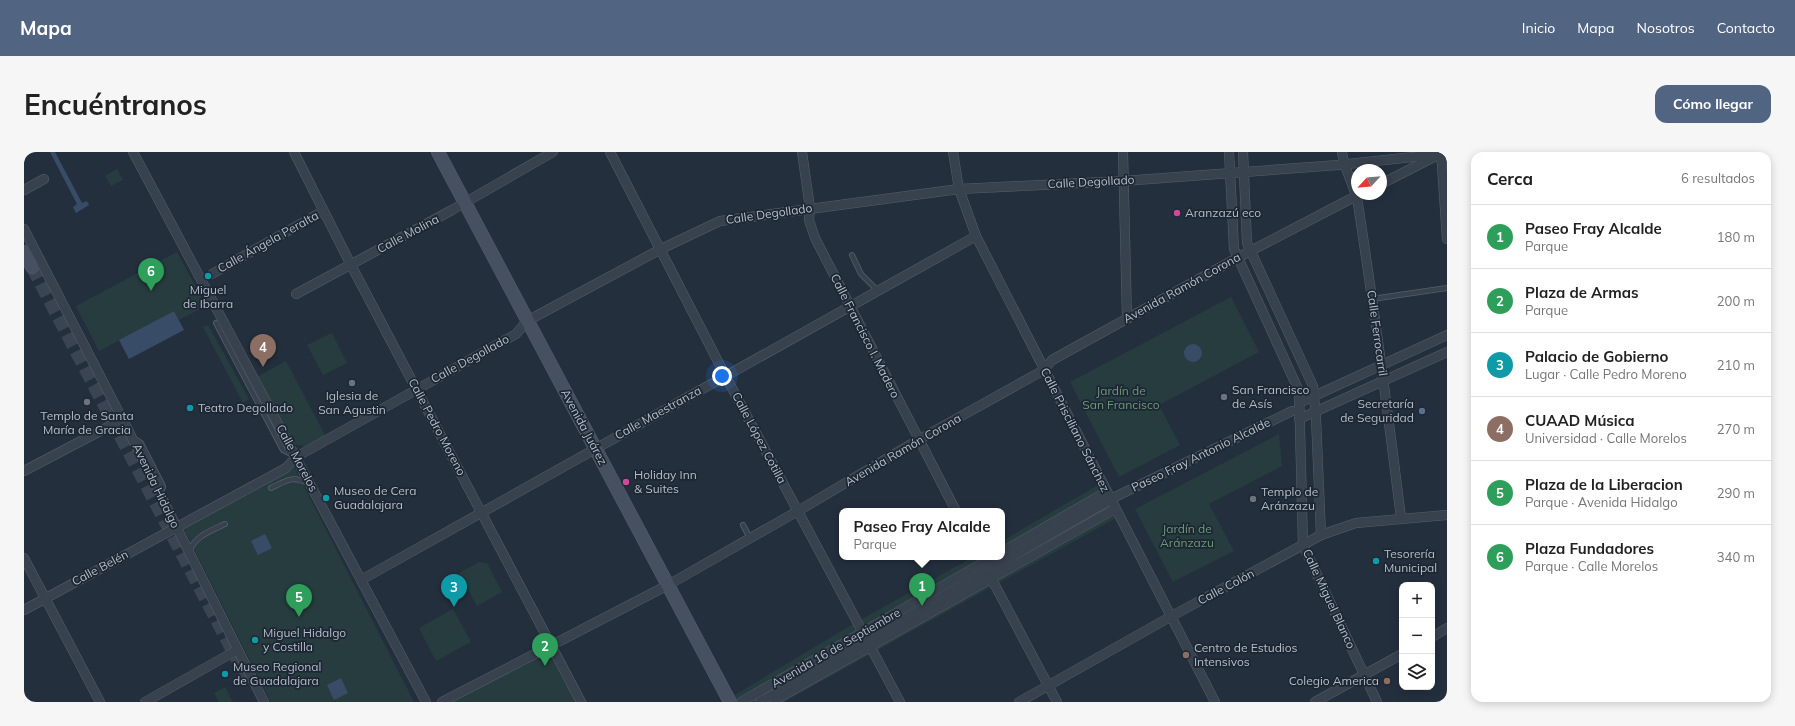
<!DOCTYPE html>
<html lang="es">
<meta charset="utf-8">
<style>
body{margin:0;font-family:Mulish,sans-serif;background:#f6f6f6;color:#222}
.controls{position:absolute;right:12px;bottom:12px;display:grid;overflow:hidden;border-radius:8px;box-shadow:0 2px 10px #0003}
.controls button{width:36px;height:36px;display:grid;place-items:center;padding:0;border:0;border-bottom:1px solid #e0e0e0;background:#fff;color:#222;font:20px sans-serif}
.compass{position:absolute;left:1327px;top:12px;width:36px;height:36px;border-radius:50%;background:#fff;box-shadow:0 2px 10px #0003;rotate:244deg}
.you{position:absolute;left:698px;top:224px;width:14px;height:14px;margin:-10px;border:3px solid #fff;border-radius:50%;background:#1a73e8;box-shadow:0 0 0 6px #1a73e833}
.badge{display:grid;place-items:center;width:26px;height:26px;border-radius:50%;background:#516482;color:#fff;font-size:13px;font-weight:700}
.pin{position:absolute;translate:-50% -33px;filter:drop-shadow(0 1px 2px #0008)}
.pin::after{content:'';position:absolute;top:21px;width:14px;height:12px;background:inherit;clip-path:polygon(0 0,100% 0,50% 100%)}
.popup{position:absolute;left:815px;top:356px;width:166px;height:52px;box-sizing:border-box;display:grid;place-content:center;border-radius:8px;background:#fff;filter:drop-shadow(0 1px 3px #0005);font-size:13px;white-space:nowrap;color:#767676}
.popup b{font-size:15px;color:#222}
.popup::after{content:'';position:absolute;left:50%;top:100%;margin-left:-8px;border:8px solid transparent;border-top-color:#fff}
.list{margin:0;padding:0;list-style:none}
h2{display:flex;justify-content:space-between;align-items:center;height:52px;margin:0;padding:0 16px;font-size:17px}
h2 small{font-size:13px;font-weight:400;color:#767676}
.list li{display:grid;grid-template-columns:26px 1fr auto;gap:12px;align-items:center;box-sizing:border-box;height:64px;padding:0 16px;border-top:1px solid #e0e0e0}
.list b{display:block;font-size:15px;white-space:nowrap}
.list p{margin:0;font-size:13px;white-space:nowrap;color:#767676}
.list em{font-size:13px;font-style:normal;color:#767676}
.icon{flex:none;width:22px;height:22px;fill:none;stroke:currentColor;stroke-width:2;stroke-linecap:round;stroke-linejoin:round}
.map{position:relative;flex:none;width:1423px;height:550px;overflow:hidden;border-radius:12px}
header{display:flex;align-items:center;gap:24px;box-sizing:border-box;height:56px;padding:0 20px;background:#516482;color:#fff}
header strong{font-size:19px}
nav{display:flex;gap:22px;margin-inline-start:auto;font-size:14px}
.intro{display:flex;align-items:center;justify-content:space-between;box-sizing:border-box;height:96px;padding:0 24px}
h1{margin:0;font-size:28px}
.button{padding:10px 18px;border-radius:12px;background:#516482;color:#fff;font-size:14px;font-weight:700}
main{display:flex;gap:24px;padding:0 24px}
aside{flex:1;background:#fff;border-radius:12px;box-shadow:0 2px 10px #0003}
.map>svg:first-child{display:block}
.green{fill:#263c3f}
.water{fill:#394c67}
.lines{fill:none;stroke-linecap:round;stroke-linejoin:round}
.secondary-tunnel{stroke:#3a4453;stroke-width:13;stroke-dasharray:13 6;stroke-linecap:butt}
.lane-casing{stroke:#565f6c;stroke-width:6}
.street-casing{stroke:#565f6c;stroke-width:10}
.secondary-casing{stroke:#565f6c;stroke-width:14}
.lane{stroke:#38414e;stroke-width:4.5}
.street{stroke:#38414e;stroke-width:9}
.secondary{stroke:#465061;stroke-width:13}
.hotel-dot{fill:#d1479c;stroke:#1d2633;stroke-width:1.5}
.culture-dot{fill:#0f9aa8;stroke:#1d2633;stroke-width:1.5}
.worship-dot{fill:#6b7280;stroke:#1d2633;stroke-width:1.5}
.service-dot{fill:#5c6f8a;stroke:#1d2633;stroke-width:1.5}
.education-dot{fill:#8d6e63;stroke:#1d2633;stroke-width:1.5}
.labels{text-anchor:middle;stroke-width:3.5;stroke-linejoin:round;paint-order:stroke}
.street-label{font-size:12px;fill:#b4bcc9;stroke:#1d2633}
.poi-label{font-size:12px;fill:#b4bcc9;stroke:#1d2633;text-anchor:start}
.park-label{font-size:12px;fill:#6b9a76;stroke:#1d2633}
</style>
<header>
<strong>Mapa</strong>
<nav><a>Inicio</a><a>Mapa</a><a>Nosotros</a><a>Contacto</a></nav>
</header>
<div class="intro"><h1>Encuéntranos</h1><a class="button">Cómo llegar</a></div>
<main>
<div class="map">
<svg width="1423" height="550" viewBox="0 0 1423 550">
<rect width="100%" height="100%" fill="#242f3e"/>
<g class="green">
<polygon points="93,17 99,28 87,34 81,24"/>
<polygon points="153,100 182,154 155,168 150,159 75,199 52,154"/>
<polygon points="1207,145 1235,200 1135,253 1156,293 1095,325 1046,230"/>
<polygon points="184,173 225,247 219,251 179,175"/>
<polygon points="308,181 323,211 299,223 283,193"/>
<polygon points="262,209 302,285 283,295 266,291 231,226"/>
<polygon points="1255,282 1258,314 1185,352 1210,399 1149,430 1111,357"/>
<polygon points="267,309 390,550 247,550 156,369"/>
<polygon points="1074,333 1092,366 760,550 699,550 829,472 949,405 978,405 978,389"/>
<polygon points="455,410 463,411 478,440 453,454 435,421"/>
<polygon points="429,457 447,490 412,509 395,476"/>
<polygon points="534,495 563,550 428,550"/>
<polygon points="201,535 209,550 195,550 190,541"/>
</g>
<g class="water">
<polygon points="26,0 31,0 58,51 63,49 65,53 52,61 49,55 53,52"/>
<polygon points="150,159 160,178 105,207 95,188"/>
<circle cx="1169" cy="201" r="9"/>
<polygon points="241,382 248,396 234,403 227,389"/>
<polygon points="317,526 324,541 310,548 303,533"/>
</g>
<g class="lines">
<polyline class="secondary-tunnel" points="8,115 227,534"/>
<g class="lane-casing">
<g id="lane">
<polyline points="828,103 837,122 854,139"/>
<polyline points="1348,147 1423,136"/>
<polyline points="192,171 259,298 269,303"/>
<polyline points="109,286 117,291 139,334 137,342"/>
<path d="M 247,336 C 262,329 268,323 284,331"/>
<polyline points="719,373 726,386"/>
<path d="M 165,400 C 171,384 186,379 201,372"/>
</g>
</g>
<g class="street-casing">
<g id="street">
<polyline points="109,0 402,550"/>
<polyline points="270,0 327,113 557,550"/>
<polyline points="586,0 701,223 876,550"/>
<polyline points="778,0 786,56 785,68 791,86 932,359"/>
<polyline points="929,0 935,37 952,84 1191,550"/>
<polyline points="1099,0 1103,167"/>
<polyline points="1205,0 1210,97 1275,239 1279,393 1353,550"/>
<polyline points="1219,0 1223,91 1289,234 1292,266 1297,383"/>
<path d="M 1318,0 C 1320,18 1331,34 1334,52 C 1350,156 1364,261 1377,366"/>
<polyline points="1417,0 1423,87"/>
<polyline points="1357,32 1410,5"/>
<polyline points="0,38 20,27"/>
<polyline points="0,77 103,276 240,550"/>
<polyline points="188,122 299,59"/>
<polyline points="272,142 428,58 529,0"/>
<polyline points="1275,251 1423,183"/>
<polyline points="1275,267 1423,200"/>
<polyline points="0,319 99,267"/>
<polyline points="978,400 1082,340"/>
<polyline points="0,406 76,550"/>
<polyline points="965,422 1033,550"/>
<polyline points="337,428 952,84"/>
<polyline points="0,458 262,316 272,305 492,182 503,169 637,97 696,69 935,37 1099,29 1314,13 1417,2"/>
<polyline points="1408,485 1423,476"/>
<polyline points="751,548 1091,357"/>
<polyline points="121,550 213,498"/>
<polyline points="418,550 644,433 774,359 894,288 1020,218 1028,208 1213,106 1336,42"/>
<polyline points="717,550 969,405"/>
<polyline points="736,550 1091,345 1268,259"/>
<polyline points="995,550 1146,465 1297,383 1332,371 1423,363"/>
<polyline points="1291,550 1378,502"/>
</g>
</g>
<g class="secondary-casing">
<g id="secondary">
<polyline points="414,0 706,550"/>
<polyline points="0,100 8,115"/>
</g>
</g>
<use href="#lane" class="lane"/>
<use href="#street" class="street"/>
<use href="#secondary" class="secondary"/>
</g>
<g class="hotel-dot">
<circle cx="1153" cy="61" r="4"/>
<circle cx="602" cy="330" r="4"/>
</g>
<g class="culture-dot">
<circle cx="184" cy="124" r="4"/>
<circle cx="166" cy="256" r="4"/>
<circle cx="302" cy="346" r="4"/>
<circle cx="1352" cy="409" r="4"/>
<circle cx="231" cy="488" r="4"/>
<circle cx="201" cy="522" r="4"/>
</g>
<g class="worship-dot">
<circle cx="328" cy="231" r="4"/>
<circle cx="1200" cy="245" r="4"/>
<circle cx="63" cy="250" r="4"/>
<circle cx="1229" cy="347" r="4"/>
</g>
<circle class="service-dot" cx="1398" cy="259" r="4"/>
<g class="education-dot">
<circle cx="1162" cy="503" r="4"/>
<circle cx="1363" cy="529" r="4"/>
</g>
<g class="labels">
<g class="street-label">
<text transform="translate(1067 30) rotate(-3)" y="4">Calle Degollado</text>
<text transform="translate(745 62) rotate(-8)" y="4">Calle Degollado</text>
<text transform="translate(384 82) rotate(-28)" y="4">Calle Molina</text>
<text transform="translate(244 90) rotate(-29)" y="4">Calle Ángela Peralta</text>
<text transform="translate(1158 136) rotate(-29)" y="4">Avenida Ramón Corona</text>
<text transform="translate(1353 181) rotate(82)" y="4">Calle Ferrocarril</text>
<text transform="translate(841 184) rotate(63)" y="4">Calle Francisco I. Madero</text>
<text transform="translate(446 207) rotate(-29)" y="4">Calle Degollado</text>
<text transform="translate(634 261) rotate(-29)" y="4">Calle Maestranza</text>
<text transform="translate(413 275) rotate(62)" y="4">Calle Pedro Moreno</text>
<text transform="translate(560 275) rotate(62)" y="4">Avenida Juárez</text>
<text transform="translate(1051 278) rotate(63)" y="4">Calle Prisciliano Sánchez</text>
<text transform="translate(735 286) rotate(62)" y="4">Calle López Cotilla</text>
<text transform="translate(879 298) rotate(-30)" y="4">Avenida Ramón Corona</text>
<text transform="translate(1177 303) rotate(-26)" y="4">Paseo Fray Antonio Alcalde</text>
<text transform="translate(273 306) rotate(62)" y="4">Calle Morelos</text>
<text transform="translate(132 334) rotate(64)" y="4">Avenida Hidalgo</text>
<text transform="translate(76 416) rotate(-28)" y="4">Calle Belén</text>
<text transform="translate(1202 435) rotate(-28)" y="4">Calle Colón</text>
<text transform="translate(1305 447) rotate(65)" y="4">Calle Miguel Blanco</text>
<text transform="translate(812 496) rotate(-30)" y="4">Avenida 16 de Septiembre</text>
</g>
<g class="poi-label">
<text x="1161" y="65">Aranzazú eco</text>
<text x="184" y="142" text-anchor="middle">Miguel<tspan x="184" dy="14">de Ibarra</tspan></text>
<text x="1208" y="242">San Francisco<tspan x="1208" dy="14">de Asís</tspan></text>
<text x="328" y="248" text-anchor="middle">Iglesia de<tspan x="328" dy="14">San Agustin</tspan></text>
<text x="1390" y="256" text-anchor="end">Secretaría<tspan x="1390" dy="14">de Seguridad</tspan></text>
<text x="174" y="260">Teatro Degollado</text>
<text x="63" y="268" text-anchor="middle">Templo de Santa<tspan x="63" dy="14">María de Gracia</tspan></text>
<text x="610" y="327">Holiday Inn<tspan x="610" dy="14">&amp; Suites</tspan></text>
<text x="310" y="343">Museo de Cera<tspan x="310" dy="14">Guadalajara</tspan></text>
<text x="1237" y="344">Templo de<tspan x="1237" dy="14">Aránzazu</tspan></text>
<text x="1360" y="406">Tesorería<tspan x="1360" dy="14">Municipal</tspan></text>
<text x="239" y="485">Miguel Hidalgo<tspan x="239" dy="14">y Costilla</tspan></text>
<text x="1170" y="500">Centro de Estudios<tspan x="1170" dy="14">Intensivos</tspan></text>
<text x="209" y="519">Museo Regional<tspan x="209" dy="14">de Guadalajara</tspan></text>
<text x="1355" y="533" text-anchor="end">Colegio America</text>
</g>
<g class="park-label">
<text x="1097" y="243">Jardín de<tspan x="1097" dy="14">San Francisco</tspan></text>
<text x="1163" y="381">Jardín de<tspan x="1163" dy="14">Aránzazu</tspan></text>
</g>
</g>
</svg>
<div class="controls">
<button>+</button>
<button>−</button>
<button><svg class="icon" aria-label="layers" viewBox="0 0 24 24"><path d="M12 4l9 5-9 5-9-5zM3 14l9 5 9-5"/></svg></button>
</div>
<svg class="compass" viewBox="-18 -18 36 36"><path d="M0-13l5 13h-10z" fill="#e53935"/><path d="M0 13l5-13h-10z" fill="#767676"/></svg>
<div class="you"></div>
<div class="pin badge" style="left:898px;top:454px;background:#2e9e5b">1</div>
<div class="popup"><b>Paseo Fray Alcalde</b>Parque</div>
<div class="pin badge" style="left:521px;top:514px;background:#2e9e5b">2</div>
<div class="pin badge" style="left:430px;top:455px;background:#0f9aa8">3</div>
<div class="pin badge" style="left:239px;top:215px;background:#8d6e63">4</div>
<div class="pin badge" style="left:275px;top:465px;background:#2e9e5b">5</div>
<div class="pin badge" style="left:127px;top:139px;background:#2e9e5b">6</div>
</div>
<aside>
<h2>Cerca<small>6 resultados</small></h2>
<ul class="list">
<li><span class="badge" style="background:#2e9e5b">1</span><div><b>Paseo Fray Alcalde</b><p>Parque</p></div><em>180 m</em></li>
<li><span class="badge" style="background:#2e9e5b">2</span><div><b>Plaza de Armas</b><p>Parque</p></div><em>200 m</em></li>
<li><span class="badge" style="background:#0f9aa8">3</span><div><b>Palacio de Gobierno</b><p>Lugar · Calle Pedro Moreno</p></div><em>210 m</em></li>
<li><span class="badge" style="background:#8d6e63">4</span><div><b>CUAAD Música</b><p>Universidad · Calle Morelos</p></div><em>270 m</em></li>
<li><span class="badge" style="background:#2e9e5b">5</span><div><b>Plaza de la Liberacion</b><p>Parque · Avenida Hidalgo</p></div><em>290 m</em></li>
<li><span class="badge" style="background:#2e9e5b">6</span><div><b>Plaza Fundadores</b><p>Parque · Calle Morelos</p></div><em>340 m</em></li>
</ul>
</aside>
</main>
